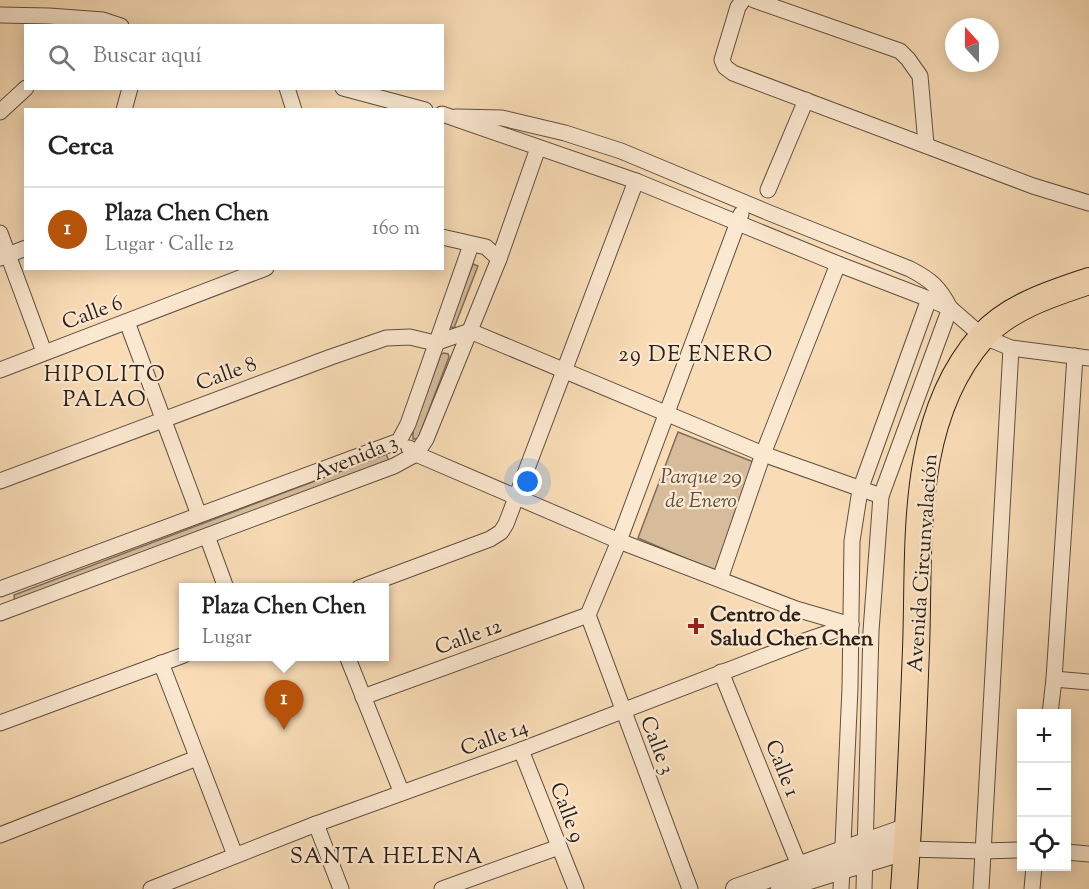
<!DOCTYPE html>
<html lang="es">
<meta charset="utf-8">
<style>
body{margin:0;font-family:"Sorts Mill Goudy",serif;background:#f6f6f6;color:#222}
.controls{position:absolute;right:18px;bottom:18px;display:grid;overflow:hidden;border-radius:0px;box-shadow:0 3px 15px #0003}
.controls button{width:54px;height:54px;display:grid;place-items:center;padding:0;border:0;border-bottom:2px solid #e0e0e0;background:#fff;color:#222;font:30px sans-serif}
.compass{position:absolute;left:945px;top:18px;width:54px;height:54px;border-radius:50%;background:#fff;box-shadow:0 3px 15px #0003;rotate:339deg}
.you{position:absolute;left:528px;top:482px;width:21px;height:21px;margin:-15px;border:4px solid #fff;border-radius:50%;background:#1a73e8;box-shadow:0 0 0 9px #1a73e833}
.badge{display:grid;place-items:center;width:39px;height:39px;border-radius:50%;background:#b45309;color:#fff;font-size:20px;font-weight:700}
.pin{position:absolute;translate:-50% -50px;filter:drop-shadow(0 2px 3px #0008)}
.pin::after{content:'';position:absolute;top:32px;width:21px;height:18px;background:inherit;clip-path:polygon(0 0,100% 0,50% 100%)}
.popup{position:absolute;left:179px;top:583px;width:210px;height:78px;box-sizing:border-box;display:grid;place-content:center;border-radius:0px;background:#fff;filter:drop-shadow(0 2px 4px #0005);font-size:20px;white-space:nowrap;color:#767676}
.popup b{font-size:22px;color:#222}
.popup::after{content:'';position:absolute;left:50%;top:100%;margin-left:-12px;border:12px solid transparent;border-top-color:#fff}
.list{margin:0;padding:0;list-style:none}
h2{display:flex;justify-content:space-between;align-items:center;height:78px;margin:0;padding:0 24px;font-size:26px}
h2 small{font-size:20px;font-weight:400;color:#767676}
.list li{display:grid;grid-template-columns:39px 1fr auto;gap:18px;align-items:center;box-sizing:border-box;height:84px;padding:0 24px;border-top:2px solid #e0e0e0}
.list b{display:block;font-size:22px;white-space:nowrap}
.list p{margin:0;font-size:20px;white-space:nowrap;color:#767676}
.list em{font-size:20px;font-style:normal;color:#767676}
.icon{flex:none;width:33px;height:33px;fill:none;stroke:currentColor;stroke-width:2;stroke-linecap:round;stroke-linejoin:round}
.map{position:relative;flex:none;width:1089px;height:889px;overflow:hidden}
.search{position:absolute;background:#fff;box-shadow:0 3px 15px #0003;left:24px;top:24px;width:420px;height:66px;display:flex;align-items:center;gap:15px;box-sizing:border-box;padding:0 21px;border-radius:0px;color:#767676;font-size:22px}
.panel{position:absolute;background:#fff;box-shadow:0 3px 15px #0003;left:24px;top:108px;width:420px;height:162px;border-radius:0px}
.map>svg:first-child{display:block}
.green{fill:#d6bc9b;stroke:#806e5a;stroke-width:1.5}
.lines{fill:none;stroke-linecap:round;stroke-linejoin:round}
.minor-casing{stroke:#5e5041;stroke-width:17}
.tertiary-casing{stroke:#5e5041;stroke-width:22}
.trunk-casing{stroke:#2b211a;stroke-width:28}
.minor{stroke:#fbe8d0;stroke-width:15}
.tertiary{stroke:#fbe8d0;stroke-width:20}
.trunk{stroke:#f9dcb6;stroke-width:26}
.poi-dot{fill:#8f2418;stroke:#fbe8d0;stroke-width:2}
.labels{text-anchor:middle;stroke-width:4.5;stroke-linejoin:round;paint-order:stroke}
.street-label{font-size:21px;fill:#2b211a;stroke:#fbe8d0}
.park-label{font-size:21px;font-style:italic;fill:#5e5041;stroke:#fbe8d0}
.poi-label{font-size:21px;font-weight:bold;fill:#2b211a;stroke:#fbe8d0;text-anchor:start}
.neighbourhood-label{font-size:22px;letter-spacing:1.5px;fill:#2b211a;stroke:#fbe8d0}
</style>
<div class="map">
<svg width="1089" height="889" viewBox="0 0 1089 889">
<rect width="100%" height="100%" fill="#f9dcb6"/>
<filter id="stains"><feTurbulence type="fractalNoise" baseFrequency=".00333" numOctaves="4"/><feColorMatrix values="0 0 0 0 .2 0 0 0 0 .09 0 0 0 0 .02 0 0 0 .5 -.17"/></filter>
<radialGradient id="worn" r=".72"><stop offset=".6" stop-color="#630" stop-opacity="0"/><stop offset="1" stop-color="#630" stop-opacity=".3"/></radialGradient>
<g class="green">
<polygon points="473,264 478,266 454,328 449,326"/>
<polygon points="444,353 448,354 449,357 418,439 413,439 413,430 441,354"/>
<polygon points="678,432 756,463 715,571 638,538"/>
<polygon points="386,454 389,461 15,603 14,595"/>
</g>
<g class="lines">
<g class="minor-casing">
<g id="minor">
<polyline points="743,0 738,7 722,60 725,67 733,73 1033,186 1089,203"/>
<polyline points="754,0 900,51 908,59 920,76 926,144"/>
<polyline points="0,15 49,16 103,20 121,26"/>
<polyline points="287,88 294,110"/>
<polyline points="343,88 425,110"/>
<polyline points="124,110 130,88"/>
<polyline points="0,112 26,88"/>
<polyline points="442,114 636,181 838,264 929,299 950,308 982,336 1011,348 1089,358"/>
<path d="M 456,117 L 502,118 L 565,133 L 621,151 L 767,212 L 910,269 C 931,280 939,287 950,308 L 881,496 L 871,631 L 864,889"/>
<polyline points="768,190 806,100"/>
<polyline points="0,233 44,352"/>
<polyline points="442,237 486,247 499,259"/>
<polyline points="0,258 26,248"/>
<polyline points="127,322 199,515"/>
<polyline points="0,370 266,268"/>
<polyline points="409,448 416,454 619,541 796,609 851,625"/>
<polyline points="0,481 331,357 386,338 410,337 435,343 470,331 763,454 881,496"/>
<polyline points="207,536 226,588"/>
<polyline points="720,579 763,454 838,264"/>
<polyline points="359,588 490,539 501,532 506,524 636,181"/>
<polyline points="0,589 399,441 408,424 471,245"/>
<polyline points="0,613 394,466 416,454 426,439 499,259 538,148"/>
<polyline points="588,615 619,541 741,214"/>
<polyline points="588,615 690,889"/>
<polyline points="347,656 401,791"/>
<polyline points="161,663 235,855"/>
<polyline points="721,672 803,875"/>
<polyline points="1054,679 1089,682"/>
<polyline points="363,697 588,615"/>
<polyline points="1050,714 1054,679 1075,356"/>
<polyline points="0,723 184,655"/>
<polyline points="521,750 576,889"/>
<polyline points="316,824 341,889"/>
<polyline points="0,835 197,758"/>
<polyline points="907,849 983,851 1022,850"/>
<polyline points="1066,852 1089,854"/>
<polyline points="151,889 316,824 521,750 804,641 851,625"/>
<polyline points="442,889 559,847"/>
<polyline points="841,889 850,688 852,541 860,490 929,299"/>
<polyline points="981,889 1011,348"/>
<polyline points="1032,889 1034,866"/>
</g>
</g>
<g class="tertiary-casing">
<g id="tertiary">
<polyline points="736,889 908,828"/>
<path d="M 781,889 C 822,873 865,863 907,849"/>
</g>
</g>
<g class="trunk-casing">
<path id="trunk" d="M 904,889 C 910,809 913,729 916,649 C 920,545 908,422 982,337 C 1008,307 1053,293 1089,281"/>
</g>
<use href="#minor" class="minor"/>
<use href="#tertiary" class="tertiary"/>
<use href="#trunk" class="trunk"/>
</g>
<path class="poi-dot" d="M693 617h6v6h6v6h-6v6h-6v-6h-6v-6h6z"/>
<g class="labels">
<g class="street-label">
<text transform="translate(92 312) rotate(-20)" y="7">Calle 6</text>
<text transform="translate(226 373) rotate(-20)" y="7">Calle 8</text>
<text transform="translate(355 457) rotate(-22)" y="7">Avenida 3</text>
<text transform="translate(922 563) rotate(-86)" y="7">Avenida Circunvalación</text>
<text transform="translate(468 636) rotate(-20)" y="7">Calle 12</text>
<text transform="translate(494 737) rotate(-20)" y="7">Calle 14</text>
<text transform="translate(658 745) rotate(69)" y="7">Calle 3</text>
<text transform="translate(783 768) rotate(68)" y="7">Calle 1</text>
<text transform="translate(568 812) rotate(69)" y="7">Calle 9</text>
</g>
<g class="park-label">
<text x="701" y="483">Parque 29<tspan x="701" dy="24">de Enero</tspan></text>
</g>
<g class="poi-label">
<text x="710" y="621">Centro de<tspan x="710" dy="24">Salud Chen Chen</tspan></text>
</g>
<g class="neighbourhood-label">
<text x="696" y="361">29 DE ENERO</text>
<text x="105" y="381">HIPOLITO<tspan x="105" dy="25">PALAO</tspan></text>
<text x="387" y="863">SANTA HELENA</text>
</g>
</g>
<rect width="100%" height="100%" filter="url(#stains)"/>
<rect width="100%" height="100%" fill="url(#worn)"/>
</svg>
<div class="controls">
<button>+</button>
<button>−</button>
<button><svg class="icon" aria-label="locate" viewBox="0 0 24 24"><circle cx="12" cy="12" r="6"/><path d="M12 2v4M12 18v4M2 12h4M18 12h4"/></svg></button>
</div>
<svg class="compass" viewBox="-18 -18 36 36"><path d="M0-13l5 13h-10z" fill="#e53935"/><path d="M0 13l5-13h-10z" fill="#767676"/></svg>
<div class="you"></div>
<div class="pin badge" style="left:284px;top:730px">1</div>
<div class="popup"><b>Plaza Chen Chen</b>Lugar</div>
<div class="search"><svg class="icon" aria-label="search" viewBox="0 0 24 24"><circle cx="10" cy="10" r="6"/><path d="M15 15l6 6"/></svg>Buscar aquí</div>
<section class="panel">
<h2>Cerca<small></small></h2>
<ul class="list">
<li><span class="badge">1</span><div><b>Plaza Chen Chen</b><p>Lugar · Calle 12</p></div><em>160 m</em></li>
</ul>
</section>
</div>
